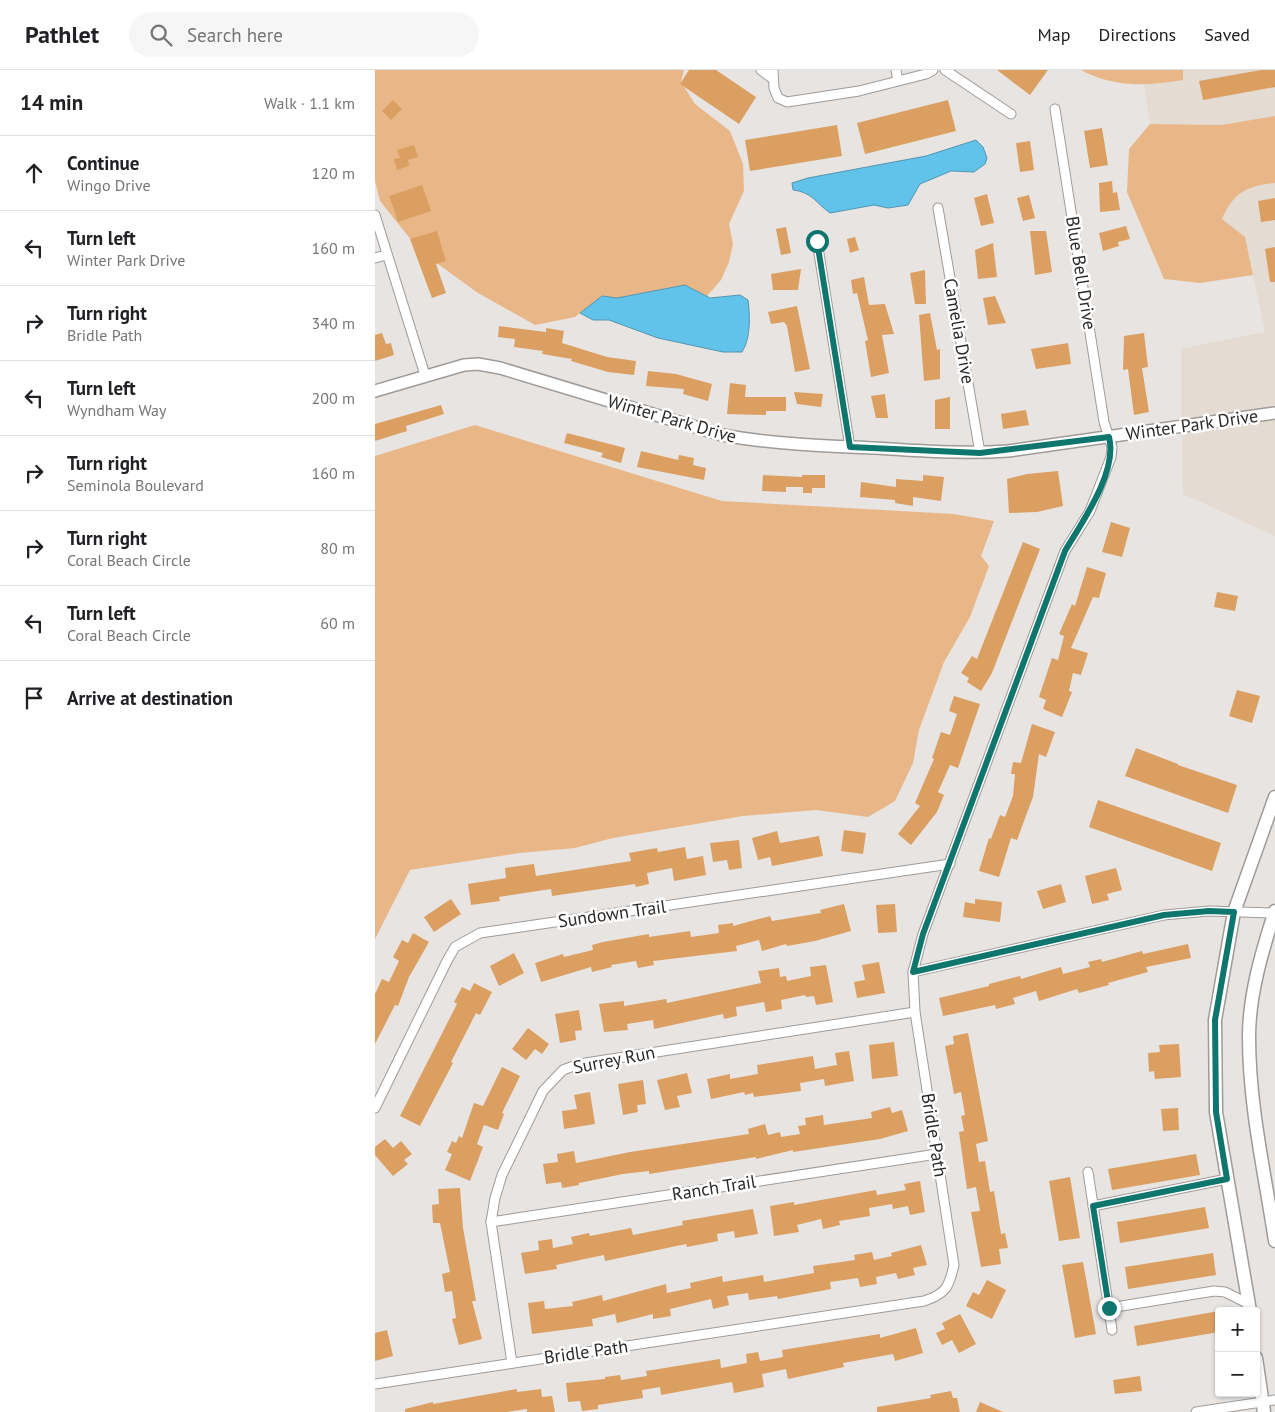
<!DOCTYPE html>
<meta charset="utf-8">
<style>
body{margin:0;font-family:"PT Sans",sans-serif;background:#f6f6f6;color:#202124}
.controls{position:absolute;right:15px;bottom:15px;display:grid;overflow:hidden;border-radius:5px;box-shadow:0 1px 4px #0004}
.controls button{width:45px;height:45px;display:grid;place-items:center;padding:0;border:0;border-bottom:1px solid #e0e0e0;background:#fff;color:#202124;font:25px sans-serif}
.stop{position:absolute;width:15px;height:15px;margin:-11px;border:4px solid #0f766e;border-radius:50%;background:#fff}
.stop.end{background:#0f766e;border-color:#fff;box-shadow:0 1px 5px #0008}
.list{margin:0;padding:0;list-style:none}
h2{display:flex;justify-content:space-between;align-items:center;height:65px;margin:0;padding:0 20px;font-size:21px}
h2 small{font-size:16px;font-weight:400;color:#757577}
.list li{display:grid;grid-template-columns:32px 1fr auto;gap:15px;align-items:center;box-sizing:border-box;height:75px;padding:0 20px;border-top:1px solid #e0e0e0}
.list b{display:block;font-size:19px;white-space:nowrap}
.list p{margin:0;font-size:16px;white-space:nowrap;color:#757577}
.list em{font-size:16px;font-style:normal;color:#757577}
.icon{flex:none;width:28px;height:28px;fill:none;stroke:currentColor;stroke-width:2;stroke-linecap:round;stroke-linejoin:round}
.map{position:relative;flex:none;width:900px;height:1342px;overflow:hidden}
header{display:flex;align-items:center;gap:30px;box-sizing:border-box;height:70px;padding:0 25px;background:#fff;border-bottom:1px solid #e0e0e0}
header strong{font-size:24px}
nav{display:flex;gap:28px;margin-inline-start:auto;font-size:18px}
.search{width:350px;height:45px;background:#f6f6f6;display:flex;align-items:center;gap:12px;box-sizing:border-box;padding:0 18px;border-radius:28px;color:#757577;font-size:19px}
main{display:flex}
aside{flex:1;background:#fff}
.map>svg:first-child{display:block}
.built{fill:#e4dbd2}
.green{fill:#e9b787}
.water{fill:#62c3ea;stroke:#5295b0}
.building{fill:#dc9f62}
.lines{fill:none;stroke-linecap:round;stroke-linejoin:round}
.minor-casing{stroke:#9e9b99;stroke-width:11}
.tertiary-casing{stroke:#9e9b99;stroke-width:14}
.secondary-casing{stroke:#9e9b99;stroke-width:15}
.minor{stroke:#fff;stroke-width:9}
.tertiary{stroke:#fff;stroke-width:11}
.secondary{stroke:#fff;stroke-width:12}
.route{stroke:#0f766e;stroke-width:6}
.labels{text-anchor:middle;stroke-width:5;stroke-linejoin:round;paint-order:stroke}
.street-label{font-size:18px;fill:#2b2a29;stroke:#fff}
</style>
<header>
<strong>Pathlet</strong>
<div class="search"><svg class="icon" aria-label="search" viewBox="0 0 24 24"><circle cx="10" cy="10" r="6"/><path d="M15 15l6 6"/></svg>Search here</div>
<nav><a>Map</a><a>Directions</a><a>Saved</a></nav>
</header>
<main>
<aside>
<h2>14 min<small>Walk · 1.1 km</small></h2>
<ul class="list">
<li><svg class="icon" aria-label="ahead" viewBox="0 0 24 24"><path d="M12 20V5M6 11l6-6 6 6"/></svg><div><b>Continue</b><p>Wingo Drive</p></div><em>120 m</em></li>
<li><svg class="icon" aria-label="left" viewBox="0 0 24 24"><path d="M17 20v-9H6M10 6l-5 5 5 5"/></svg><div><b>Turn left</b><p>Winter Park Drive</p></div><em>160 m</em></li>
<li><svg class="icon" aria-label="right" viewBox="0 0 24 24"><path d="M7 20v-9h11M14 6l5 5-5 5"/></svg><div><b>Turn right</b><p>Bridle Path</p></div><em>340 m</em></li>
<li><svg class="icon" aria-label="left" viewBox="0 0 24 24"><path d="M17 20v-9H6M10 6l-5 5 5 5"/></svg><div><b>Turn left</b><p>Wyndham Way</p></div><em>200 m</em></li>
<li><svg class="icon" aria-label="right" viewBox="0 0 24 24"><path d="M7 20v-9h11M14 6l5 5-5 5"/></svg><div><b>Turn right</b><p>Seminola Boulevard</p></div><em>160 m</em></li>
<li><svg class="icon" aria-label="right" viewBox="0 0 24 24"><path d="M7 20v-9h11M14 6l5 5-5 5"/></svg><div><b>Turn right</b><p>Coral Beach Circle</p></div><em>80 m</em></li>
<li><svg class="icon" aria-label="left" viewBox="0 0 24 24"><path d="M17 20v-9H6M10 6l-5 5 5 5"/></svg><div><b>Turn left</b><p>Coral Beach Circle</p></div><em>60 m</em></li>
<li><svg class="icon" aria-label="arrive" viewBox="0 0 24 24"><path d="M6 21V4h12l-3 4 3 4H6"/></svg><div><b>Arrive at destination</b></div></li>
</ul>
</aside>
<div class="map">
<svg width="900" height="1342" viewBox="0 0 900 1342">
<rect width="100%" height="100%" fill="#e7e4e2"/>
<g class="built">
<polygon points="808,0 900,0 900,46 846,55 775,54 769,15 808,10"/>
<polygon points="900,113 900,337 806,350 806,279 890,262 870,167 847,149 854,132 877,115"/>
<polygon points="900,349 900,466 808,424 807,362"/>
</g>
<g class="green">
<polygon points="0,0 309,0 306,12 320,34 355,61 368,94 369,121 354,154 358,174 354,192 346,210 332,226 310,215 242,228 227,226 200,247 160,255 103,223 45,181 5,131 0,111"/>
<path d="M 706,0 L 808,0 L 808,10 C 771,16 740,18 706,0 Z"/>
<path d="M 900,46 L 900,113 C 872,116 859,122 847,149 L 870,167 L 878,205 L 825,213 L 789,209 L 752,122 L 754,79 L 775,54 L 846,55 Z"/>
<polygon points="100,355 347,431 579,444 619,451 606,486 614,496 595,547 569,592 544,660 538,693 520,731 493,747 441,740 368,746 238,768 200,778 144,783 35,800 0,869 0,386"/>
</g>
<g class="water">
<path d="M 601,70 L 608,77 L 612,88 L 610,94 L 599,102 L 576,101 L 545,114 L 533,135 L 513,138 L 499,135 L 455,143 C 441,133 437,122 418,120 L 417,113 L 433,108 L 551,86 Z"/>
<path d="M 310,215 L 335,228 L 365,225 L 373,230 C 375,246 376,268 367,282 L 348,282 L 283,268 L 234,250 L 218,250 L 205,243 L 227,226 L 242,228 Z"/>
</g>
<g class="building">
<polygon points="314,0 341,0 381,27 364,54 305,14"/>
<polygon points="622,0 673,0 655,25"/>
<polygon points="886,0 900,0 900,17 828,30 824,11"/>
<polygon points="18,30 27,39 16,50 7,41"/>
<polygon points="573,30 581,61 490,84 482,53"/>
<polygon points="462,55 467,86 375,101 370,70"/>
<polygon points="727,58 733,95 715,98 709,61"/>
<polygon points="655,71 659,100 645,102 641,73"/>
<polygon points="39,75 43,87 33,90 34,96 22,100 19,89 25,88 22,80"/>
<polygon points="737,111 738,123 742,122 745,140 725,142 724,113"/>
<polygon points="47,115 56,141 23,152 14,126"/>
<polygon points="612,124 619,153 606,156 599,128"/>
<polygon points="654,125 660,148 648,151 642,128"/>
<polygon points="900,128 900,150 886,152 883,131"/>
<polygon points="751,156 755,169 743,172 744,176 728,181 724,163"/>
<polygon points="411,157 416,183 406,185 401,159"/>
<polygon points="62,161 71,191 61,194 71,223 57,228 35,169"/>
<polygon points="655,161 671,161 677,202 660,205"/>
<polygon points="480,167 484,180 475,183 472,169"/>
<polygon points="618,173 622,207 603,209 600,180"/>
<polygon points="900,177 900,212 895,212 890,179"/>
<polygon points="426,199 423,220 398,220 396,204"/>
<polygon points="550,200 551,234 540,234 535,203"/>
<polygon points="489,207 494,235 510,234 519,264 507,265 514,303 496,307 490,271 493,270 482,223 478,224 476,210"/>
<polygon points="620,226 631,253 613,255 608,228"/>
<polygon points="422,236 435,299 420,302 412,256 409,252 396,254 393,242"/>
<polygon points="555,243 562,280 565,279 565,309 549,311 544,245"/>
<polygon points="124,256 171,262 171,258 189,261 187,273 232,287 261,291 259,305 233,302 196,291 197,289 167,284 168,281 139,277 140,269 123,267"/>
<polygon points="7,263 11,274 16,273 19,285 0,291 0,265"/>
<polygon points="769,263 773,297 767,298 774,342 759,345 753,299 748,300 749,266"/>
<polygon points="693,273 696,294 661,299 656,279"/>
<polygon points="273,301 301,304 337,314 333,331 308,324 309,319 271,316"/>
<polygon points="355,313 371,315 370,327 411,327 411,341 391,341 391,345 352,344"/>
<polygon points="419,322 448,324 446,337 422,334"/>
<polygon points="510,324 513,348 501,348 496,326"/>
<polygon points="575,327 575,359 560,359 560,330"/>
<polygon points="66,335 69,344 31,356 32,361 0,371 0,354"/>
<polygon points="651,340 654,355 628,359 626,344"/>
<polygon points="192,363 250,378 246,393 226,387 228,383 189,373"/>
<polygon points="266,381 303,390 304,385 319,388 318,395 331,398 329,410 262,397"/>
<polygon points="683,401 688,436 662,442 634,443 632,409 652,404"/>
<polygon points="388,405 427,407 427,405 450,405 450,418 437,418 437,423 428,423 428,417 411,417 411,422 387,421"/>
<polygon points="548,405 569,407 566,431 538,427 538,436 520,433 520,430 485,427 486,412 521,417 521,409 548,411"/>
<polygon points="736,452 755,458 747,487 727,482"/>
<polygon points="648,472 665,479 617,603 606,621 592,612 594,608 586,603 597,586 602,589"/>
<polygon points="712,497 731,503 724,528 718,527 696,578 713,583 706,605 698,603 694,621 697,622 687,647 668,639 671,630 664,627 677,588 683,590 689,566 684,564 697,534 700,536"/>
<polygon points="842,522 863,526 860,541 839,537"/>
<polygon points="862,620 885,626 877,653 854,646"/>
<polygon points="579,626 605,634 583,698 575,695 563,722 569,725 562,742 536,775 523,764 545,736 540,733 559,689 557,688 566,662 575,665 582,644 574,641"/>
<polygon points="657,654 680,662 671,687 664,684 658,727 642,770 636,768 624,807 604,801 614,768 616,769 625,745 630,747 638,726 640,704 636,704 638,692 646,693"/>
<polygon points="761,678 803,694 803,695 862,715 853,743 750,706"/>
<polygon points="723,730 846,773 837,801 714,757"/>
<polygon points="469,760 491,763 488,784 466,781"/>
<polygon points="402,761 405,773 444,766 448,786 397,796 395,787 383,790 377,768"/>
<polygon points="364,770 367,798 354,800 352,790 338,792 335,773"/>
<polygon points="310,777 312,789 328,786 331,805 299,811 297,798 272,803 274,814 261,817 260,814 177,826 176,819 124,827 125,831 96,835 93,814 131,808 130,798 159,794 161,806 256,791 254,783 282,778 283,782"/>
<polygon points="741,798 747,820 732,824 734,830 717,834 710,806"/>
<polygon points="686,814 691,832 668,839 662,821"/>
<polygon points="76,829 86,844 59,862 49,847"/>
<polygon points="600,829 627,832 625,852 588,847 590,832 600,834"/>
<polygon points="469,834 476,861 440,871 412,876 411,874 387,881 384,870 361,876 362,881 278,891 279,895 263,898 261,891 236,895 237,897 217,902 216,897 166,912 160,893 188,884 189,887 218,880 217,875 228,872 274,864 274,867 315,861 316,867 344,863 343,855 358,853 358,856 395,846 397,851 446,843 445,840"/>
<polygon points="520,834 522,862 503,863 501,835"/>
<polygon points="38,863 54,872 34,907 23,936 20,935 0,974 0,924 7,909 14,912 24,891 18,887 27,870 33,873"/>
<polygon points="813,874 816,888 771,897 773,902 733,913 734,915 704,923 702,919 664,931 661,921 638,928 640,934 621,939 620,935 568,946 564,928 614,916 614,914 645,906 646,909 686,897 688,904 715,897 713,892 726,889 727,892 767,881 768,884"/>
<polygon points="139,883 149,903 124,916 115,896"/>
<polygon points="504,892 510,923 482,928 479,912 490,910 487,895"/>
<polygon points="451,895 458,932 441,935 439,926 431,927 430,925 406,930 407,939 391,942 389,932 361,937 362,946 349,949 348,944 279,959 278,950 252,954 253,960 229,962 224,934 249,931 249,936 291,929 292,933 386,913 383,901 404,898 405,907 411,906 412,911 436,906 435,897"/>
<polygon points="99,913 117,922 105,945 101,943 76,992 78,993 45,1056 25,1046 82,934 79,932 87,917 95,921"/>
<polygon points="204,940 207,960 200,961 201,970 185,973 180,944"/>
<polygon points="153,958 174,974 167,984 160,979 151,990 137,979"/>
<polygon points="593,963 613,1071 601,1074 604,1092 610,1091 615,1122 619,1121 626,1164 630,1163 633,1178 624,1179 626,1194 606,1197 596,1142 605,1141 601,1117 592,1119 584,1062 589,1061 586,1046 590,1045 586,1022 579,1024 570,976 579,974 578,966"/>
<polygon points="519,972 523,1006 497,1009 494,975"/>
<polygon points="804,974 806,1007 780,1009 779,1001 774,1002 773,983 785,982 784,975"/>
<polygon points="474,981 479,1011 450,1016 449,1009 425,1013 426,1021 379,1027 378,1023 370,1025 369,1022 336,1029 332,1009 355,1004 355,1009 383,1004 382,995 438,986 440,999 462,995 460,983"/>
<polygon points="127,997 145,1006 127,1043 129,1044 123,1060 109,1055 102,1074 108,1077 95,1111 70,1100 77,1084 72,1082 77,1071 81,1073 84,1066 87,1068 99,1033 108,1036"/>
<polygon points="312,1003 317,1023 302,1026 305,1037 290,1040 282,1010"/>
<polygon points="268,1010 271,1034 262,1035 263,1042 248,1045 243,1014"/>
<polygon points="215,1022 220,1054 189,1059 187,1041 202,1039 199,1025"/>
<polygon points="515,1037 517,1043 527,1040 533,1061 505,1069 418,1082 418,1080 381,1089 381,1087 274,1104 274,1101 248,1104 204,1113 204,1115 187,1118 186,1112 171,1114 168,1094 183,1092 182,1084 199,1081 201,1093 255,1082 374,1064 373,1059 390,1054 393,1065 405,1062 406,1067 425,1064 423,1056 431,1055 430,1048 448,1045 449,1055 497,1048 496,1042"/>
<polygon points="803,1038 804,1060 788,1061 786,1039"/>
<polygon points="10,1069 18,1078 26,1071 37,1084 29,1090 33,1094 18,1106 0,1085 0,1077"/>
<polygon points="821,1084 825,1105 737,1120 733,1099"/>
<polygon points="695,1107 705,1168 684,1171 674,1111"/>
<polygon points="545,1111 550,1142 535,1145 533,1136 518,1139 517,1134 494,1138 495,1146 464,1151 465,1155 448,1159 446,1149 422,1155 424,1162 399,1166 395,1136 419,1132 419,1135 501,1120 502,1125 531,1120 529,1114"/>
<polygon points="85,1118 88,1158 101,1231 97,1231 107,1269 84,1275 77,1249 81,1248 77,1221 70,1222 67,1204 75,1202 65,1153 58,1153 57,1135 64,1134 63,1119"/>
<polygon points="830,1137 834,1158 745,1173 742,1152"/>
<polygon points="378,1139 383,1164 360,1168 359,1161 342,1164 343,1171 312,1177 311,1174 230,1191 229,1185 181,1195 182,1199 150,1204 146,1183 164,1180 163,1171 177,1169 178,1178 198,1174 196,1167 214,1163 215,1166 256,1158 258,1165 308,1155 307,1151"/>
<polygon points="546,1175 552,1195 538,1198 540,1205 523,1209 521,1203 501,1207 502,1214 485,1217 483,1208 455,1212 456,1219 403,1229 402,1226 374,1230 373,1223 352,1226 354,1235 338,1239 336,1229 295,1239 296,1246 278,1249 278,1244 242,1253 240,1244 217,1249 218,1256 157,1264 153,1233 169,1231 170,1239 198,1236 197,1232 227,1225 228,1231 291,1214 292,1223 316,1218 315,1213 347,1206 348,1212 388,1205 389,1212 439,1203 438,1196 480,1190 479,1185 497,1182 499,1190 517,1186 516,1183"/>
<polygon points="838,1183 841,1205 753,1219 750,1197"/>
<polygon points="708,1192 721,1264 700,1268 687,1195"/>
<polygon points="612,1210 631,1220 617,1249 591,1236 598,1222 604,1225"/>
<polygon points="844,1241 844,1262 762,1276 759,1256"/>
<polygon points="585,1244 601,1274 584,1283 577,1270 567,1275 561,1263 570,1259 567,1253"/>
<polygon points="541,1258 548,1283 520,1291 518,1284 468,1293 469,1297 413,1309 411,1299 387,1304 389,1317 359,1323 357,1312 286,1325 285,1317 267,1320 268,1328 223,1335 223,1339 207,1341 205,1331 193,1332 191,1313 230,1309 230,1307 245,1305 246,1310 272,1306 271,1301 345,1289 346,1298 372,1293 371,1284 383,1282 385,1291 408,1287 407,1280 505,1264 505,1268"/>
<polygon points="12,1260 18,1286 0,1291 0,1263"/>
<polygon points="765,1306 767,1321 740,1324 738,1310"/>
<polygon points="142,1319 142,1322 166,1319 167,1327 177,1326 180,1342 152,1342 152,1339 132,1342 30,1342 30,1339 58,1332 58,1334"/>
<polygon points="576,1321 578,1328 582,1328 585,1342 502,1342 502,1337 556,1328 555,1325"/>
<polygon points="605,1332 628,1342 601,1342"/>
</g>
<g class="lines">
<g class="minor-casing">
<g id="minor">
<polyline points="386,0 398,9"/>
<polyline points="398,0 399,18 403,28 412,32 484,21 551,4 558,0"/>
<polyline points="521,0 523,11"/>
<polyline points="570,0 636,44"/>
<polyline points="563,138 605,383"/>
<polyline points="0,145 50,305"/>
<polyline points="442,171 475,377"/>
<polyline points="0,188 12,185"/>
<polyline points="538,902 789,845 834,841 900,843"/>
<polyline points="0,1038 72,891 80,877 105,863 575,794"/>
<polyline points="713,1102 737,1260"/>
<polyline points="718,1136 852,1109"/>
<polyline points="116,1152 562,1084"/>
<polyline points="734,1238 839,1221 850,1222 874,1234"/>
<polyline points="137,1293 116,1152 120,1128 127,1105 168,1021 188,1000 204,994 540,942"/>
<path d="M 0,1314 L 549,1231 C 571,1224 574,1217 579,1195 L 540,942 L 538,902 L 548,864 L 690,481 L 715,441 L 736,387 L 737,377 L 729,352 L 680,39"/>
<polyline points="821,1342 900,1330"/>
</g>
</g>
<g class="tertiary-casing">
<path id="tertiary" d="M 0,321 L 89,295 L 103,294 L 125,298 L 347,365 C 397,374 449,376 499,378 C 544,381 588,384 633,381 L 900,343"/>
</g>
<g class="secondary-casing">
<g id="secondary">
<path d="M 900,841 C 887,881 874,925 874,967 C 874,1036 890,1104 900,1171"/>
<polyline points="875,1241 841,1042 840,950 859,842 900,727"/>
<polyline points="881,1288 889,1342"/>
</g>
</g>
<use href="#minor" class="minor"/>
<use href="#tertiary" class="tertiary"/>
<use href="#secondary" class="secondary"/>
</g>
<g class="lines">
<path class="route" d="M 442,171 L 475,377 L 605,383 L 734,367 C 743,402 707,452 690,481 L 548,864 L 538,902 L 789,845 L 834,841 L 859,842 L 840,950 L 841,1042 L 852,1109 L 718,1136 L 734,1238"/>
</g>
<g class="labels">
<g class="street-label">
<text transform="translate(706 203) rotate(81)" y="6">Blue Bell Drive</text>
<text transform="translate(584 261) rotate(80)" y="6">Camelia Drive</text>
<text transform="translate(297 349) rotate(16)" y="6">Winter Park Drive</text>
<text transform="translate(817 355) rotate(-8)" y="6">Winter Park Drive</text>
<text transform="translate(237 844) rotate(-8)" y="6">Sundown Trail</text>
<text transform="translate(239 990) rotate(-11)" y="6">Surrey Run</text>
<text transform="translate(559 1065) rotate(81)" y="6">Bridle Path</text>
<text transform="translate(339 1118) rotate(-9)" y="6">Ranch Trail</text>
<text transform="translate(211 1282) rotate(-8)" y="6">Bridle Path</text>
</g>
</g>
</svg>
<div class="controls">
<button>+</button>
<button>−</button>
</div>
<div class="stop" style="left:442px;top:171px"></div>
<div class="stop end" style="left:734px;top:1238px"></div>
</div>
</main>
